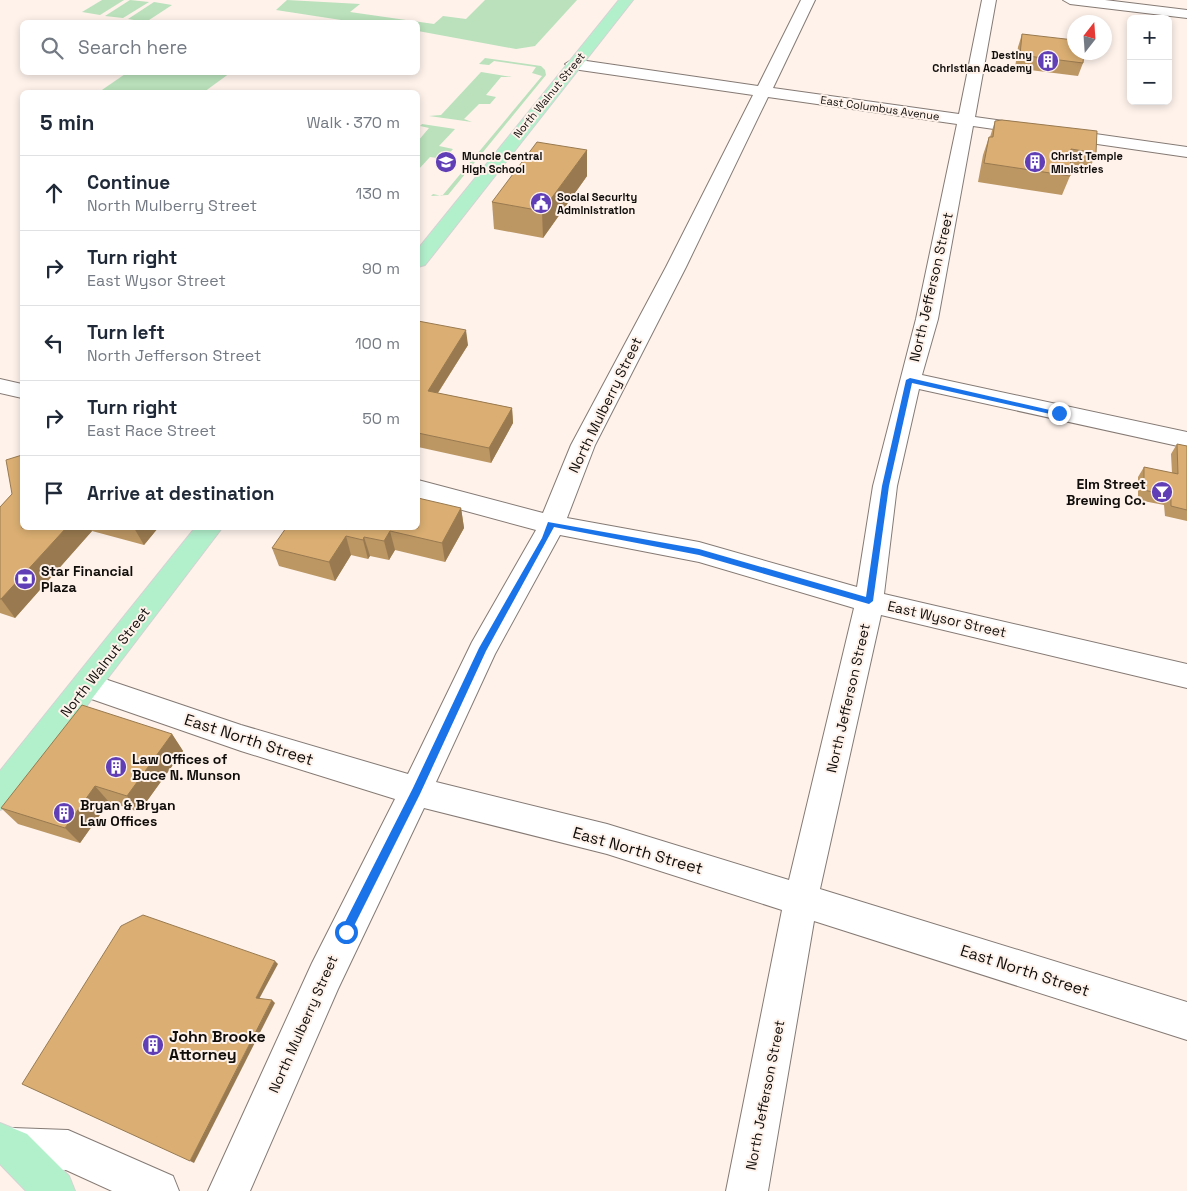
<!DOCTYPE html>
<meta charset="utf-8">
<style>
body{margin:0;font-family:"Space Grotesk",sans-serif;background:#f6f6f7;color:#1f2937}
.controls{position:absolute;right:15px;top:15px;display:grid;overflow:hidden;border-radius:8px;box-shadow:0 2px 8px #0003}
.controls button{width:45px;height:45px;display:grid;place-items:center;padding:0;border:0;border-bottom:1px solid #e0e1e3;background:#fff;color:#1f2937;font:25px sans-serif}
.compass{position:absolute;left:1067px;top:15px;width:45px;height:45px;border-radius:50%;background:#fff;box-shadow:0 2px 8px #0003;rotate:17deg}
.stop{position:absolute;width:15px;height:15px;margin:-11px;border:4px solid #1a73e8;border-radius:50%;background:#fff}
.stop.end{background:#1a73e8;border-color:#fff;box-shadow:0 1px 5px #0008}
.list{margin:0;padding:0;list-style:none}
h2{display:flex;justify-content:space-between;align-items:center;height:65px;margin:0;padding:0 20px;font-size:21px}
h2 small{font-size:16px;font-weight:400;color:#747a83}
.list li{display:grid;grid-template-columns:32px 1fr auto;gap:15px;align-items:center;box-sizing:border-box;height:75px;padding:0 20px;border-top:1px solid #e0e1e3}
.list b{display:block;font-size:19px;white-space:nowrap}
.list p{margin:0;font-size:16px;white-space:nowrap;color:#747a83}
.list em{font-size:16px;font-style:normal;color:#747a83}
.icon{flex:none;width:28px;height:28px;fill:none;stroke:currentColor;stroke-width:2;stroke-linecap:round;stroke-linejoin:round}
.map{position:relative;flex:none;width:1187px;height:1191px;overflow:hidden}
.search{position:absolute;background:#fff;box-shadow:0 2px 8px #0003;left:20px;top:20px;width:400px;height:55px;display:flex;align-items:center;gap:12px;box-sizing:border-box;padding:0 18px;border-radius:8px;color:#747a83;font-size:19px}
.panel{position:absolute;background:#fff;box-shadow:0 2px 8px #0003;left:20px;top:90px;width:400px;height:440px;border-radius:8px}
.map>svg:first-child{display:block}
.green{fill:#bae1bb}
.lines{fill:none;stroke-linecap:round;stroke-linejoin:round}
.minor-casing{stroke:#857a74;stroke-width:2}
.major-casing{stroke:#d4d3d3;stroke-width:2}
.minor{fill:#fff;fill-rule:evenodd}
.major{fill:#b2f0cc;fill-rule:evenodd}
.wall{fill:#bc9663}
.shaded-wall{fill:#997a50}
.building{fill:#dbaf73;stroke:#997a50}
.route{fill:#1a73e8}
.labels{text-anchor:middle;stroke-width:4;stroke-linejoin:round;paint-order:stroke}
.far-poi-label{font-size:11px;font-weight:bold;fill:#100d0a;stroke:#fef2eb;text-anchor:start}
.far-street-label{font-size:11px;fill:#100d0a;stroke:#fef2eb}
.street-label{font-size:14px;fill:#100d0a;stroke:#fef2eb}
.poi-label{font-size:14px;font-weight:bold;fill:#100d0a;stroke:#fef2eb;text-anchor:start}
.near-street-label{font-size:16px;fill:#100d0a;stroke:#fef2eb}
.near-poi-label{font-size:16px;font-weight:bold;fill:#100d0a;stroke:#fef2eb;text-anchor:start}
</style>
<div class="map">
<svg width="1187" height="1191" viewBox="0 0 1187 1191">
<rect width="100%" height="100%" fill="#fef2eb"/>
<g class="green">
<polygon points="102,0 124,0 100,15 82,12"/>
<polygon points="130,0 149,2 123,18 105,16"/>
<polygon points="287,0 360,4 350,12 434,24 443,16 466,19 485,0 577,0 535,46 516,49 418,31 418,22 354,22 276,10"/>
<polygon points="154,2 172,5 146,22 128,19"/>
<polygon points="485,58 541,66 545,70 546,75 448,195 431,196 433,194 442,196 542,76 532,73 536,67 494,61 489,65 479,64"/>
<polygon points="128,72 230,72 230,73 204,92 99,92"/>
<polygon points="481,72 512,77 501,77 486,95 496,97 490,104 479,104 464,119 472,122 429,116 441,115"/>
<polygon points="422,124 455,129 439,146 453,149 444,159 430,157 418,170 418,141 429,128 420,126"/>
</g>
<g class="lines">
<g class="minor-casing">
<g id="minor">
<path d="M 801,0 L 815,0 L 773,88 L 959,114 L 982,0 L 996,0 L 975,117 L 1187,147 L 1187,157 L 973,126 L 938,319 L 922,375 L 1187,432 L 1187,448 L 919,389 L 897,486 L 884,594 L 1187,664 L 1187,688 L 881,615 L 820,889 L 1187,1002 L 1187,1040 L 814,921 L 768,1191 L 726,1191 L 782,910 L 607,854 L 424,808 L 338,989 L 250,1191 L 208,1191 L 312,963 L 395,799 L 241,751 L 77,694 L 72,685 L 77,676 L 87,673 L 241,725 L 408,774 L 472,642 L 536,530 L 418,498 L 418,480 L 543,513 L 571,445 L 666,267 L 753,95 L 573,69 L 565,64 L 573,59 L 758,86 ZM 768,97 L 957,124 L 916,319 L 873,486 L 857,587 L 699,542 L 567,518 L 595,445 L 686,267 ZM 560,535 L 699,562 L 854,608 L 789,880 L 607,824 L 436,782 L 495,654 Z"/>
<polygon points="1063,0 1105,0 1187,10 1187,18 1070,4"/>
<polygon points="0,379 22,384 22,398 0,393"/>
<polygon points="13,1128 68,1130 173,1176 179,1191 112,1191 66,1170 13,1168 0,1163 0,1133"/>
</g>
</g>
<g class="major-casing">
<g id="major">
<polygon points="619,0 633,0 425,265 418,267 418,249"/>
<polygon points="195,528 222,528 11,805 0,810 0,771"/>
<polygon points="0,1123 27,1134 69,1176 75,1191 26,1191 0,1164"/>
</g>
</g>
<use href="#minor" class="minor"/>
<use href="#major" class="major"/>
</g>
<g class="wall">
<polygon points="1022,34 1083,63 1078,76 1015,68 1018,47"/>
<polygon points="995,121 1096,153 1089,171 1070,168 1070,176 1062,195 978,182 983,155 989,137 990,137"/>
<polygon points="587,150 587,176 543,238 494,229 492,202"/>
<polygon points="418,322 468,345 438,393 512,408 513,423 491,463 418,447"/>
<polygon points="1177,444 1187,446 1187,521 1165,516 1164,505 1138,500 1138,477 1144,467 1172,473 1171,454"/>
<polygon points="12,494 22,528 158,528 144,545 92,531 15,618 0,613 0,507"/>
<polygon points="461,508 464,528 445,562 395,550 389,560 370,556 368,559 351,555 335,581 279,566 272,548"/>
<polygon points="172,734 183,751 139,812 109,802 80,843 18,824 1,808"/>
</g>
<g class="shaded-wall">
<polygon points="587,150 587,176 543,238 542,211"/>
<polygon points="466,330 468,345 430,405 428,391"/>
<polygon points="512,408 513,423 491,463 489,448"/>
<polygon points="461,508 464,528 445,562 442,543"/>
<polygon points="66,528 90,528 92,531 15,618 1,599"/>
<polygon points="134,528 158,528 144,545"/>
<polygon points="390,531 395,550 389,560 384,541"/>
<polygon points="346,536 351,555 335,581 329,562"/>
<polygon points="364,537 370,556 368,559 363,540"/>
<polygon points="172,734 183,751 139,812 127,796"/>
<polygon points="95,786 109,802 80,843 65,828"/>
<polygon points="275,961 278,964 258,1001 256,998"/>
<polygon points="272,1000 275,1003 194,1163 190,1161"/>
</g>
<g class="building">
<polygon points="1022,34 1074,40 1074,52 1084,52 1083,63 1020,55"/>
<polygon points="1002,120 1097,131 1096,153 1071,149 1070,176 984,163 989,137 993,137 995,121"/>
<polygon points="537,142 587,150 542,211 492,202"/>
<polygon points="418,321 466,330 428,391 512,408 489,448 418,433"/>
<polygon points="1177,444 1187,446 1187,510 1171,506 1171,496 1144,490 1144,467 1178,474"/>
<polygon points="22,455 22,528 66,528 1,599 0,599 0,507 12,494 6,460"/>
<polygon points="418,498 461,508 442,543 390,531 384,541 364,537 363,540 346,536 329,562 272,548 286,528 418,528"/>
<polygon points="82,705 172,734 127,796 95,786 65,828 1,808"/>
<polygon points="143,915 275,961 256,998 272,1000 190,1161 22,1084 121,926"/>
</g>
<polygon class="route" points="910,378 1063,413 1059,416 912,383 889,486 873,601 869,604 699,555 554,527 486,651 420,794 349,936 342,936 342,928 413,788 479,648 542,538 548,522 699,549 866,597 882,486 906,380"/>
<defs>
<g id="building-disc" transform="scale(1.125)"><circle r="9.5" fill="#603eb6" stroke="#fef2eb"/><path d="M-4-6H4V6H1V3H-1V6H-4ZM-2.5-4.3h1.7v1.8h-1.7ZM.8-4.3h1.7v1.8H.8ZM-2.5-1h1.7V.8h-1.7ZM.8-1h1.7V.8H.8Z" fill="#fff"/></g>
<g id="school-disc" transform="scale(1.125)"><circle r="9.5" fill="#603eb6" stroke="#fef2eb"/><path d="M0-5L7-2L0 1L-7-2ZM-4 1L0 2.5L4 1V4Q0 6-4 4Z" fill="#fff"/></g>
<g id="civic-disc" transform="scale(1.125)"><circle r="9.5" fill="#603eb6" stroke="#fef2eb"/><path d="M-.6-6.5H3V-4.5H.6V-3L4-1V1h2V6H-6V1h2V-1L-.6-3ZM-1.2 2.5V6h2.4V2.5Z" fill="#fff"/></g>
<g id="bar-disc" transform="scale(1.125)"><circle r="9.5" fill="#603eb6" stroke="#fef2eb"/><path d="M-6-5H6L.8 .8V4.5H3.5V6h-7V4.5H-.8V.8Z" fill="#fff"/></g>
<g id="bank-disc" transform="scale(1.125)"><circle r="9.5" fill="#603eb6" stroke="#fef2eb"/><path d="M-6-4H6V4H-6ZM0-2.3a2.3 2.3 0 1 0 0 4.6a2.3 2.3 0 1 0 0-4.6Z" fill="#fff"/></g>
</defs>
<g fill-rule="evenodd">
<use href="#building-disc" x="1048" y="61"/>
<use href="#school-disc" x="446" y="162"/>
<use href="#building-disc" x="1035" y="162"/>
<use href="#civic-disc" x="541" y="203"/>
<use href="#bar-disc" x="1162" y="492"/>
<use href="#bank-disc" x="25" y="579"/>
<use href="#building-disc" x="116" y="767"/>
<use href="#building-disc" x="64" y="813"/>
<use href="#building-disc" x="153" y="1045"/>
</g>
<g class="labels">
<g class="far-poi-label">
<text x="1032" y="59" text-anchor="end">Destiny<tspan x="1032" dy="13">Christian Academy</tspan></text>
<text x="462" y="160">Muncie Central<tspan x="462" dy="13">High School</tspan></text>
<text x="1051" y="160">Christ Temple<tspan x="1051" dy="13">Ministries</tspan></text>
<text x="557" y="201">Social Security<tspan x="557" dy="13">Administration</tspan></text>
</g>
<g class="far-street-label">
<text transform="translate(549 95) rotate(-51)" y="4">North Walnut Street</text>
<text transform="translate(880 108) rotate(8)" y="4">East Columbus Avenue</text>
</g>
<g class="street-label">
<text transform="translate(931 287) rotate(-77)" y="5">North Jefferson Street</text>
<text transform="translate(605 405) rotate(-64)" y="5">North Mulberry Street</text>
<text transform="translate(947 619) rotate(13)" y="5">East Wysor Street</text>
<text transform="translate(105 662) rotate(-52)" y="5">North Walnut Street</text>
<text transform="translate(848 698) rotate(-77)" y="5">North Jefferson Street</text>
<text transform="translate(303 1024) rotate(-66)" y="5">North Mulberry Street</text>
<text transform="translate(765 1095) rotate(-79)" y="5">North Jefferson Street</text>
</g>
<g class="poi-label">
<text x="1146" y="489" text-anchor="end">Elm Street<tspan x="1146" dy="16">Brewing Co.</tspan></text>
<text x="41" y="576">Star Financial<tspan x="41" dy="16">Plaza</tspan></text>
<text x="132" y="764">Law Offices of<tspan x="132" dy="16">Buce N. Munson</tspan></text>
<text x="80" y="810">Bryan &amp; Bryan<tspan x="80" dy="16">Law Offices</tspan></text>
</g>
<g class="near-street-label">
<text transform="translate(249 739) rotate(18)" y="6">East North Street</text>
<text transform="translate(638 850) rotate(16)" y="6">East North Street</text>
<text transform="translate(1025 970) rotate(18)" y="6">East North Street</text>
</g>
<g class="near-poi-label">
<text x="169" y="1042">John Brooke<tspan x="169" dy="18">Attorney</tspan></text>
</g>
</g>
</svg>
<div class="controls">
<button>+</button>
<button>−</button>
</div>
<svg class="compass" viewBox="-18 -18 36 36"><path d="M0-13l5 13h-10z" fill="#e53935"/><path d="M0 13l5-13h-10z" fill="#747a83"/></svg>
<div class="stop" style="left:346px;top:932px"></div>
<div class="stop end" style="left:1059px;top:413px"></div>
<div class="search"><svg class="icon" aria-label="search" viewBox="0 0 24 24"><circle cx="10" cy="10" r="6"/><path d="M15 15l6 6"/></svg>Search here</div>
<section class="panel">
<h2>5 min<small>Walk · 370 m</small></h2>
<ul class="list">
<li><svg class="icon" aria-label="ahead" viewBox="0 0 24 24"><path d="M12 20V5M6 11l6-6 6 6"/></svg><div><b>Continue</b><p>North Mulberry Street</p></div><em>130 m</em></li>
<li><svg class="icon" aria-label="right" viewBox="0 0 24 24"><path d="M7 20v-9h11M14 6l5 5-5 5"/></svg><div><b>Turn right</b><p>East Wysor Street</p></div><em>90 m</em></li>
<li><svg class="icon" aria-label="left" viewBox="0 0 24 24"><path d="M17 20v-9H6M10 6l-5 5 5 5"/></svg><div><b>Turn left</b><p>North Jefferson Street</p></div><em>100 m</em></li>
<li><svg class="icon" aria-label="right" viewBox="0 0 24 24"><path d="M7 20v-9h11M14 6l5 5-5 5"/></svg><div><b>Turn right</b><p>East Race Street</p></div><em>50 m</em></li>
<li><svg class="icon" aria-label="arrive" viewBox="0 0 24 24"><path d="M6 21V4h12l-3 4 3 4H6"/></svg><div><b>Arrive at destination</b></div></li>
</ul>
</section>
</div>
